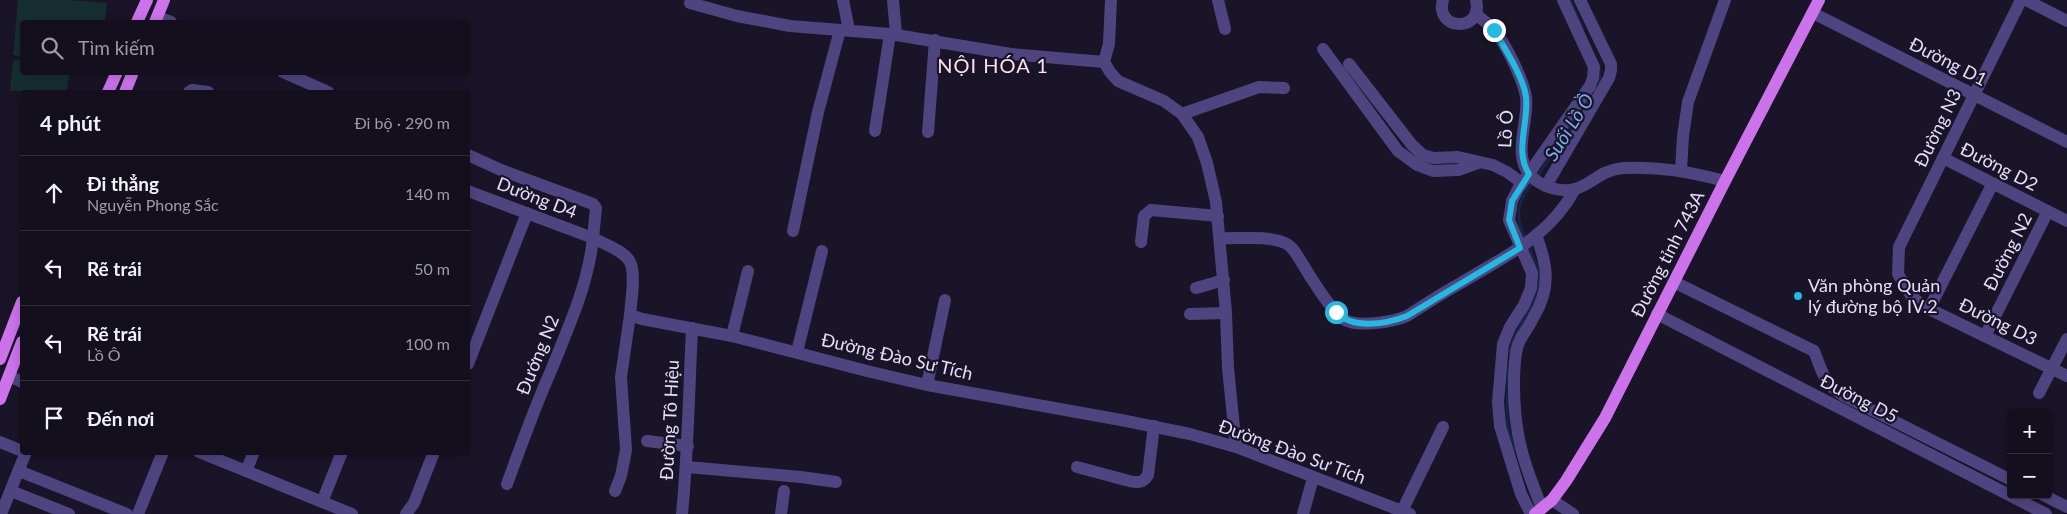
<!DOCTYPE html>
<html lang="vi">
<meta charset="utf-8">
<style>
body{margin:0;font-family:Lato,sans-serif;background:#1c1826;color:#f1f3f6}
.controls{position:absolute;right:15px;bottom:15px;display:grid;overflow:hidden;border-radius:5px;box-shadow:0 2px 12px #0003}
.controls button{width:45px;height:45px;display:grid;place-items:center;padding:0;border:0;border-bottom:1px solid #322f3b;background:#130f1d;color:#f1f3f6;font:25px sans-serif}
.stop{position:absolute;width:15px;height:15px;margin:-11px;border:4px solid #23b9e1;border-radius:50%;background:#fff}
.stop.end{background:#23b9e1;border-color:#fff;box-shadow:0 1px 5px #0008}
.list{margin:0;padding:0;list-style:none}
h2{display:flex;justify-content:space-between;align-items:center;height:65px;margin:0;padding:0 20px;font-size:21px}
h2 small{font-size:16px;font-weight:400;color:#9d9ca4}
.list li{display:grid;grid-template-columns:32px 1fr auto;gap:15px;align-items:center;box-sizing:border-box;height:75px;padding:0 20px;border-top:1px solid #322f3b}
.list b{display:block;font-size:19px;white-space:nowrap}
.list p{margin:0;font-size:16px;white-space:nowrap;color:#9d9ca4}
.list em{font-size:16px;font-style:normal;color:#9d9ca4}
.icon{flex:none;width:28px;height:28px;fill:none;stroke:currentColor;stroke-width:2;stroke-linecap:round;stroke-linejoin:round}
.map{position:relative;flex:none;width:2067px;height:514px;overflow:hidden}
.search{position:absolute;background:#130f1d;box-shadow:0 2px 12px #0003;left:20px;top:20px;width:450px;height:55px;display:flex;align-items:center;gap:12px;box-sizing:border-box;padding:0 18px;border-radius:5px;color:#9d9ca4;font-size:19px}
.panel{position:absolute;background:#130f1d;box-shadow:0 2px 12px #0003;left:20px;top:90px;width:450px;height:365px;border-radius:5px}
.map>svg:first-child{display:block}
.park{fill:#172e30}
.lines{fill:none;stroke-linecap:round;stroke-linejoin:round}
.stream{stroke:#162448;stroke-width:3}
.minor{stroke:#4e4580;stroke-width:12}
.major{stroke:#cc73ec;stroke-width:12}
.route{stroke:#23b9e1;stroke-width:6}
.poi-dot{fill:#23b9e1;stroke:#191427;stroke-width:2}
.labels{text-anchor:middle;stroke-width:4.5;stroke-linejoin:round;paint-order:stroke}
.street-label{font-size:18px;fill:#e4defb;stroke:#191427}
.poi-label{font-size:18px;fill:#e4defb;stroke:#191427;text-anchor:start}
.water-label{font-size:19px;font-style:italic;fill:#79abed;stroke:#191427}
.quarter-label{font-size:20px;letter-spacing:1px;fill:#fbe0ee;stroke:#191427}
</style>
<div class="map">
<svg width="2067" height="514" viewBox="0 0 2067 514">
<rect width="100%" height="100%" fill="#191427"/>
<g class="park">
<polygon points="18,0 70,0 107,3 105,22 22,22 22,56 13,55"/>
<polygon points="13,60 22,61 22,72 69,73 67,92 10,91"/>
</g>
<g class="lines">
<g class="stream">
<polyline points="1570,0 1583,29"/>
<polyline points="1598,82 1600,78 1599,65"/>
<polyline points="1537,177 1589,99"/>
<path d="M 1526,239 C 1514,216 1517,202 1533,182"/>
<path d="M 1510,352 C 1512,340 1517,331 1523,320 C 1542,291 1544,277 1528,245"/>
<polyline points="1508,368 1507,422 1514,451"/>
</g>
<g class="minor">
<polyline points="843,0 849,30"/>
<polyline points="893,0 896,34"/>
<polyline points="1218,0 1225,29"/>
<path d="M 1443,0 C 1434,31 1484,33 1476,0"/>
<polyline points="2021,0 1899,247 1898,274 1912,297 1923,306 2067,376"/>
<polyline points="2026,0 2067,21"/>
<polyline points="690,3 737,16 790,26 890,34 1011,54 1104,62 1109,44 1111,0"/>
<polyline points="1813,13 2067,142"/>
<path d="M 1476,14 C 1481,19 1488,23 1493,29 C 1505,42 1523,79 1526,97 C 1529,122 1512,154 1530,175 C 1540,186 1559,193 1575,189 C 1593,184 1600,170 1623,168 C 1659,166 1690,172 1725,181"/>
<polyline points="157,17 171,22"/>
<polyline points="1323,49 1398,151 1417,165 1433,171 1458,170 1478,163"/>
<polyline points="1104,62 1110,72 1118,81 1164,101 1182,114 1198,137 1207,163 1216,202 1226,313 1228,368 1236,447"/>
<polyline points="1349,64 1412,145 1423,155 1434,158 1458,157 1493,165 1507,172 1522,183"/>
<polyline points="283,72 328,92"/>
<polyline points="189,92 192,90 208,92"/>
<polyline points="1182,114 1259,87 1284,88"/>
<polyline points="875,131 890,34"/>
<polyline points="928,132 935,40"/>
<path d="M 468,155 L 501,170 L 593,204 L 596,208 L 593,238 C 604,244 625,251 630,262 C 636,273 631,302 630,315 L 642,319 L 732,336 L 871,372 L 927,385 L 1121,420 L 1190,434 L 1236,447 L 1410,514"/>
<polyline points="1943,158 2067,221"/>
<polyline points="1681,170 1683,136 1688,102 1725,0"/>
<polyline points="1546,186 1609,78 1611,70 1611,64 1580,0"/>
<path d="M 468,191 L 593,238 C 588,286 568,328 550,373 C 534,409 521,446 507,484"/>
<polyline points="793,231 818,112 840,30"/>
<path d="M 1536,235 C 1548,266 1551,289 1533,318 C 1529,327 1521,336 1518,345 C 1514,357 1514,373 1514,386 C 1514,435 1524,464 1542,508"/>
<path d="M 1220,238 C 1240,239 1266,235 1285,243 C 1293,246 1297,256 1302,263 C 1310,277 1331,310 1343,319 C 1357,328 1393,322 1407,316 C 1424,305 1441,294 1459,284 C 1503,257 1549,238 1575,189"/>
<polyline points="1141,242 1144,216 1151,210 1218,216"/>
<path d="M 1674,282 L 1814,351 C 1823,373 1823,383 1844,396 L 2011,480"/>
<polyline points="1196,288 1224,280"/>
<polyline points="1929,309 1993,183"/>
<polyline points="1190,314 1226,313"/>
<polyline points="1657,314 2046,514"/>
<polyline points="732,336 748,271"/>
<polyline points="1985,336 2048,211"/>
<polyline points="797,352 822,251"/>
<polyline points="468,364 527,213"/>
<polyline points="9,376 22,382"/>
<polyline points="927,385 945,300"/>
<polyline points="2039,393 2067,339"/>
<polyline points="647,441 688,446"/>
<polyline points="0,442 22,451"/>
<polyline points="199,452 352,514"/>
<polyline points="687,467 801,477 836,482"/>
<path d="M 1077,467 L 1129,481 C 1138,483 1143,483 1148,475 L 1154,426"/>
<polyline points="19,471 127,514"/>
<polyline points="246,471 254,452"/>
<polyline points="11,491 69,514"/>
<polyline points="615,491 621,476 626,450 621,377 630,315"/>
<polyline points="2043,495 2067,507"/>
<polyline points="1552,500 1573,514"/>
<polyline points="322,502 342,452"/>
<polyline points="1402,511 1443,427"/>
<polyline points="1,514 26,452"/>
<polyline points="138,514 163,452"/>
<polyline points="406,514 414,503 434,452"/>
<path d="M 682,514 C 688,452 689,390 692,328"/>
<polyline points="781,514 784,491"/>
<polyline points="1303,514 1313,478"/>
<polyline points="1531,514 1521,494 1500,426 1498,402 1503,344 1510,327 1524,305 1531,288 1532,273 1509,220 1512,201 1518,189 1590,86 1593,78 1594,67 1563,0"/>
</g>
<g class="major">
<polyline points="137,22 147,0"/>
<polyline points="155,22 164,0"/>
<polyline points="108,92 117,72"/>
<polyline points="125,92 133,72"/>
<polyline points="0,359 22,302"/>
<polyline points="0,399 22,342"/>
<polyline points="1535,514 1552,500 1566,481 1605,418 1725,181 1819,0"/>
</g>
</g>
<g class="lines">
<path class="route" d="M 1336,312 C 1353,330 1386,324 1407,316 L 1520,248 L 1509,220 L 1512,201 L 1529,174 C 1514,151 1529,123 1526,97 C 1523,76 1505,49 1494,30"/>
</g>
<circle class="poi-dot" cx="1798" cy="296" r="5"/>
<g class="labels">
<g class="street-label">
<text transform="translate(1948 62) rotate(27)" y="6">Đường D1</text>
<text transform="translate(1938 128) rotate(-64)" y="6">Đường N3</text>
<text transform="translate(1506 129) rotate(-87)" y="6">Lồ Ô</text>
<text transform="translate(1999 167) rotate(27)" y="6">Đường D2</text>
<text transform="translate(537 198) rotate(21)" y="6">Dường D4</text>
<text transform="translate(2008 252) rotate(-63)" y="6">Đường N2</text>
<text transform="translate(1668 254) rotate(-63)" y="6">Đường tỉnh 743A</text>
<text transform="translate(1998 322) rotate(26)" y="6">Đường D3</text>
<text transform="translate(538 355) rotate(-68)" y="6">Đướng N2</text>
<text transform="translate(897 357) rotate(13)" y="6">Đường Đào Sư Tích</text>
<text transform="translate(1859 399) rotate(27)" y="6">Đường D5</text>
<text transform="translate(670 420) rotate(-87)" y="6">Đường Tô Hiệu</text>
<text transform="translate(1292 452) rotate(20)" y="6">Đường Đào Sư Tích</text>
</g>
<g class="poi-label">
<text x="1808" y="292">Văn phòng Quản<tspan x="1808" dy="21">lý đường bộ IV.2</tspan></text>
</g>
<g class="water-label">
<text transform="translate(1569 127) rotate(-58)" y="7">Suối Lồ Ồ</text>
</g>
<g class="quarter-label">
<text x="993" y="73">NỘI HÓA 1</text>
</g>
</g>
</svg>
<div class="controls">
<button>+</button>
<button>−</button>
</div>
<div class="stop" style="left:1336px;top:312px"></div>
<div class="stop end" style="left:1494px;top:30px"></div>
<div class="search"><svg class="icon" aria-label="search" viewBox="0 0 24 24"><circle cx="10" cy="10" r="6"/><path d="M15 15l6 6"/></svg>Tìm kiếm</div>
<section class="panel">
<h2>4 phút<small>Đi bộ · 290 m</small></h2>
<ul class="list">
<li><svg class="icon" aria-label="ahead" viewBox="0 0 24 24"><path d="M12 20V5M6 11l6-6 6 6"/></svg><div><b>Đi thẳng</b><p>Nguyễn Phong Sắc</p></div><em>140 m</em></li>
<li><svg class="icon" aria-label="left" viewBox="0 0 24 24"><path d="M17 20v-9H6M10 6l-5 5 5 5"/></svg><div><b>Rẽ trái</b></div><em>50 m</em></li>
<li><svg class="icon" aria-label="left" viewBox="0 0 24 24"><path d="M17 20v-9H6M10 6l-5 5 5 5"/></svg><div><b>Rẽ trái</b><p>Lồ Ô</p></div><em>100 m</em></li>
<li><svg class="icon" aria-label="arrive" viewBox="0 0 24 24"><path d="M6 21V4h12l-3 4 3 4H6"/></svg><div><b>Đến nơi</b></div></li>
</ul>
</section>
</div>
